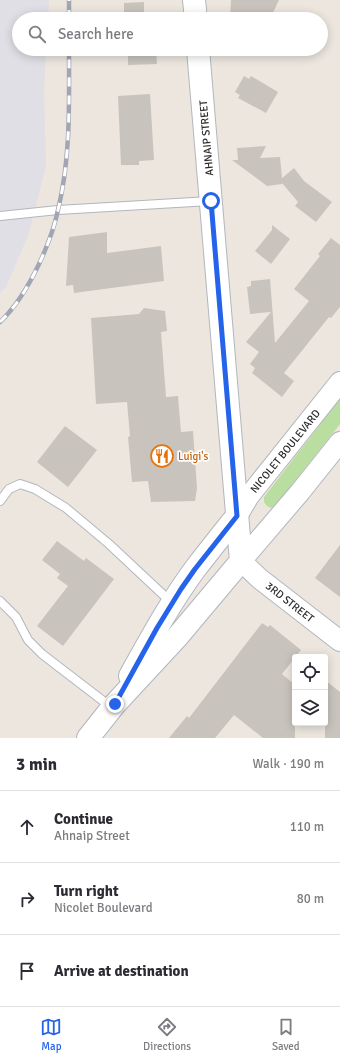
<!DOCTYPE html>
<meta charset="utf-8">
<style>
body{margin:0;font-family:Signika,sans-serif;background:#f2f2f3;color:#2b2b33}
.controls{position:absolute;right:12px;bottom:12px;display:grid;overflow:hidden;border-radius:4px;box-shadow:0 2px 10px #0003}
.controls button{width:36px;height:36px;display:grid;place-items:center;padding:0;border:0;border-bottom:1px solid #e1e1e2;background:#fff;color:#2b2b33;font:20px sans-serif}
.stop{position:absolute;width:12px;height:12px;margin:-9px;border:3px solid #2563eb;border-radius:50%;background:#fff}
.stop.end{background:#2563eb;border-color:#fff;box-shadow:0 1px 4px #0008}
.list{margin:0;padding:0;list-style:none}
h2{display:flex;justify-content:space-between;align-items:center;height:52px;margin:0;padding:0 16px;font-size:17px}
h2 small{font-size:13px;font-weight:400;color:#7c7c81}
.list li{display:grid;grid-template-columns:26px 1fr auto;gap:12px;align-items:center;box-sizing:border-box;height:72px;padding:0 16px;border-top:1px solid #e1e1e2}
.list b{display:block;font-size:15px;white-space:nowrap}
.list p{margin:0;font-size:13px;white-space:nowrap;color:#7c7c81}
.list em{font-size:13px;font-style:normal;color:#7c7c81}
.icon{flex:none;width:22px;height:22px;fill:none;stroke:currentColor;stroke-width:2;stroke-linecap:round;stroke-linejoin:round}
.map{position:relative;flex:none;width:340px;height:738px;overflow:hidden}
.search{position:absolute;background:#fff;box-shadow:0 2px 10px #0003;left:12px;right:12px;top:12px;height:44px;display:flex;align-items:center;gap:10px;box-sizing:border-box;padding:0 14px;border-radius:22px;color:#7c7c81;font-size:15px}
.sheet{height:268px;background:#fff}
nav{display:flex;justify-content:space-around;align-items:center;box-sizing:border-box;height:56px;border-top:1px solid #e1e1e2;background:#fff;font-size:11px;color:#7c7c81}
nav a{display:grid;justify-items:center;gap:2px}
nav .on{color:#2563eb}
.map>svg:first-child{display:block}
.industrial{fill:#e0dfe5}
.green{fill:#b9dea0}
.building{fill:#c8c4bd}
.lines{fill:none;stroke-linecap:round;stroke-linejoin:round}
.service-casing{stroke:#b2b6be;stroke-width:10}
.tertiary-casing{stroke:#b2b6be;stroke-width:22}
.secondary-casing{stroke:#b2b6be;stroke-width:24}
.service{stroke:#fff;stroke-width:8}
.tertiary{stroke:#fff;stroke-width:20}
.secondary{stroke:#fff;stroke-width:22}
.rail-casing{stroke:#a2a6b4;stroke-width:4.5}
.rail{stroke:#fff;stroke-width:3;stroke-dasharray:9;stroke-linecap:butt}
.route{stroke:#2563eb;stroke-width:5}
.labels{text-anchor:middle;stroke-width:3.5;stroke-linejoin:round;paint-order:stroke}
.street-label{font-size:11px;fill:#2c2c2c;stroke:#fff}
.food-label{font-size:11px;fill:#c56008;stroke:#fff;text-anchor:start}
</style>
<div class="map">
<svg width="340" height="738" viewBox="0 0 340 738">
<rect width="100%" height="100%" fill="#ece6df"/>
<polygon class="industrial" points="0,0 49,0 48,19 19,19 19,49 46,49 44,93 46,166 29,233 6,287 0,293"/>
<polygon class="green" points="340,399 340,424 276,505 271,508 267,506 264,502 264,497"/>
<g class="building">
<polygon points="231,0 279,0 270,19 230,19"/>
<polygon points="144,2 144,19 124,19 124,3"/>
<polygon points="128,49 156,49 157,64 128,65"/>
<polygon points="244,76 249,79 251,76 278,92 266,113 238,98 240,95 235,92"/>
<polygon points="150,94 154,160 139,161 139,165 121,165 118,96"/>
<polygon points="266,146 260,158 280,157 282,178 294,168 304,181 332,202 316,222 295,206 298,202 282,183 282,184 267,186 232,160 238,160 237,148"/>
<polygon points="272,225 290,239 271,264 255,251 272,230"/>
<polygon points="107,232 107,253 161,246 164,281 74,293 73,285 66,286 69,237"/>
<polygon points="331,238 340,245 340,307 331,318 329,317 284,373 294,381 282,397 252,373 255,368 250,364 259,352 246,342 271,312 250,314 247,287 251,286 251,281 270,279 275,343 309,301 294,289 320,256 318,254"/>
<polygon points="144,308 165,311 167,331 161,332 166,397 178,396 181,432 193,431 197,488 195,501 151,502 148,481 132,482 128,437 130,436 127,402 96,404 91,318 139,314"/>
<polygon points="65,426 97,450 68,487 37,462"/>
<polygon points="57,541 84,561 86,558 114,579 63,646 37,626 68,586 57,578 60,574 42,560"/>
<polygon points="340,545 340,597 315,578"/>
<polygon points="262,623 268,627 270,625 301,650 282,674 295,685 295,738 263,738 234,715 215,738 169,738 187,716 189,718"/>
<polygon points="325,680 340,692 340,738 325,738"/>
</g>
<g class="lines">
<g class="service-casing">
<g id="service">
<polyline points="0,216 58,210 210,201"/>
<polyline points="0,501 9,489 20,484 35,489 66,508 109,544 172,603"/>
<polyline points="0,601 16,617 28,640 42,654 111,707"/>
</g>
</g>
<g class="tertiary-casing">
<g id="tertiary">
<polyline points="340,442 300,492 241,561 260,579 340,641"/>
<polyline points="237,516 249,496 340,382"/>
</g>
</g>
<g class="secondary-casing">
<g id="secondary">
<polyline points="194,0 196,19"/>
<path d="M 130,676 C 150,640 170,603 195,569 C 209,551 223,533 237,516"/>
<polyline points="88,738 115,704 178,636 241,561 198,49"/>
</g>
</g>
<use href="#service" class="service"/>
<use href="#tertiary" class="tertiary"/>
<use href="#secondary" class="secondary"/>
<g class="rail-casing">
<g id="rail">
<polyline points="69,19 69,0"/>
<path d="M 0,322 C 17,306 29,285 39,264 C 47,247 54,229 58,210 C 71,157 69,102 69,49"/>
</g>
</g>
<use href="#rail" class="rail"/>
</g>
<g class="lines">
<polyline class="route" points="115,704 157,628 181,589 195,569 237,516 211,201"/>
</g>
<defs>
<g id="restaurant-ring" transform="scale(1.15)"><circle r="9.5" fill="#fff" stroke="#e8710a" stroke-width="1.5"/><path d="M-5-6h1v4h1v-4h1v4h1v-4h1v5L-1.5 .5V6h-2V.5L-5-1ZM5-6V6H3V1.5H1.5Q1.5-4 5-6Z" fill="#e8710a"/></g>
</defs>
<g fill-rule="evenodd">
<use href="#restaurant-ring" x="162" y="456"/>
</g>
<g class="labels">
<g class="street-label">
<text transform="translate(206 138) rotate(-95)" y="4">AHNAIP STREET</text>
<text transform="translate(285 451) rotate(-51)" y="4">NICOLET BOULEVARD</text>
<text transform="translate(290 602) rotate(38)" y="4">3RD STREET</text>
</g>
<g class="food-label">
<text x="178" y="460">Luigi's</text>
</g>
</g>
</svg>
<div class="controls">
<button><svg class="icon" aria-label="locate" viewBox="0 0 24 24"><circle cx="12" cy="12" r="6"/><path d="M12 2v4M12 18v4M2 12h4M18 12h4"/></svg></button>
<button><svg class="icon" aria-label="layers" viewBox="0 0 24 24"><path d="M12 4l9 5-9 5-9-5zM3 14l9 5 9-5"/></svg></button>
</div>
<div class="stop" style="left:211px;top:201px"></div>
<div class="stop end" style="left:115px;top:704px"></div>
<div class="search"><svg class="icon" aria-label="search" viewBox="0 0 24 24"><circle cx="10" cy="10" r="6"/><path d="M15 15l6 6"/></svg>Search here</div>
</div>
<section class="sheet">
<h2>3 min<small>Walk · 190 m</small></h2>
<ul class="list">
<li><svg class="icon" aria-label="ahead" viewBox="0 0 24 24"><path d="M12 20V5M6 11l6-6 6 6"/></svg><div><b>Continue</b><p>Ahnaip Street</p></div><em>110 m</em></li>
<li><svg class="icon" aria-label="right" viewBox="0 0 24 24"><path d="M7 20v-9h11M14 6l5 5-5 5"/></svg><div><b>Turn right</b><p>Nicolet Boulevard</p></div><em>80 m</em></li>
<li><svg class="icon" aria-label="arrive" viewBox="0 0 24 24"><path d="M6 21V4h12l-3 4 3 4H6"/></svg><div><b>Arrive at destination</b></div></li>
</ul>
</section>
<nav>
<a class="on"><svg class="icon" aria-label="map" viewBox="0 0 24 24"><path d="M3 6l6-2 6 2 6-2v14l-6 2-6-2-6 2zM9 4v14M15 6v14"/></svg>Map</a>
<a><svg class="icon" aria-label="directions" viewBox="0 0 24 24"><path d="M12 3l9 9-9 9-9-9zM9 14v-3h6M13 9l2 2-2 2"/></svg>Directions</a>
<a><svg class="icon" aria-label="saved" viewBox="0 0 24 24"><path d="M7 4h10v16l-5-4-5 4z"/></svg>Saved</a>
</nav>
